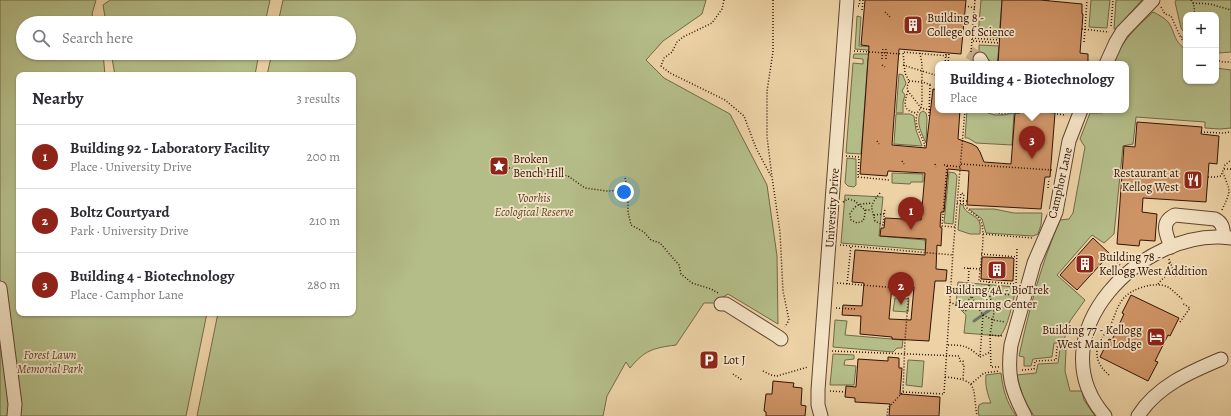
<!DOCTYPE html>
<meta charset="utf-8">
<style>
body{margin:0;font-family:Alegreya,serif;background:#f2f2f3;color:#2b2b33}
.controls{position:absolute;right:12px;top:12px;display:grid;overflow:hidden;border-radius:8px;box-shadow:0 1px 3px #0004}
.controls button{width:36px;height:36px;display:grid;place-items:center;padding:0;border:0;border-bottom:1px solid #e1e1e2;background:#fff;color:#2b2b33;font:20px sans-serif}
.you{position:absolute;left:624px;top:192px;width:14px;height:14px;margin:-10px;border:3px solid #fff;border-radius:50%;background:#1a73e8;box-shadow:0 0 0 6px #1a73e833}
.badge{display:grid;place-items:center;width:26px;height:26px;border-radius:50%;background:#8f2418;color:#fff;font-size:13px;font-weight:700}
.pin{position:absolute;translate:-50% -33px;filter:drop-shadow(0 1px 2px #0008)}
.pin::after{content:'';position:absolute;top:21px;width:14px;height:12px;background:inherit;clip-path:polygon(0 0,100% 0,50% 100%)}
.popup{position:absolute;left:935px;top:61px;width:194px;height:52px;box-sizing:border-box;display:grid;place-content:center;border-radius:8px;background:#fff;filter:drop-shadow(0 1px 3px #0005);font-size:13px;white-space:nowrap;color:#7c7c81}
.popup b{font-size:15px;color:#2b2b33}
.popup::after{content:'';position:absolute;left:50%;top:100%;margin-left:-8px;border:8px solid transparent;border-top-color:#fff}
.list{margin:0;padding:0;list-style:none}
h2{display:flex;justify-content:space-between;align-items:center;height:52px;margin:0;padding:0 16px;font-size:17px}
h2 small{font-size:13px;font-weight:400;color:#7c7c81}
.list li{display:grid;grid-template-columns:26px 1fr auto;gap:12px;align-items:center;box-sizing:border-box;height:64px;padding:0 16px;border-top:1px solid #e1e1e2}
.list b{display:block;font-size:15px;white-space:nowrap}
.list p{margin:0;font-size:13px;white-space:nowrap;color:#7c7c81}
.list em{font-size:13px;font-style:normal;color:#7c7c81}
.icon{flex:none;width:22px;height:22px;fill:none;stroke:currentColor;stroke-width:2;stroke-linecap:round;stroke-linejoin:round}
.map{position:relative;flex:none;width:1231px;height:416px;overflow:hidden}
.search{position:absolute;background:#fff;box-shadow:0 1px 3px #0004;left:16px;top:16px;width:340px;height:44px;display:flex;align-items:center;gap:10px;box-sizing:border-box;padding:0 14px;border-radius:22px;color:#7c7c81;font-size:15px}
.panel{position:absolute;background:#fff;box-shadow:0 1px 3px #0004;left:16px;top:72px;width:340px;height:244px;border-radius:8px}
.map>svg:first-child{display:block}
.green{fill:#b4bd88;stroke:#736847}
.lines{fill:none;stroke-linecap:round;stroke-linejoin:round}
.stream{stroke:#707666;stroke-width:3}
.building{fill:#cf9466;stroke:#321306;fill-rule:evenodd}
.minor-tunnel{stroke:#c7ac85;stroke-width:13;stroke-dasharray:13 6;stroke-linecap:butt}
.minor-casing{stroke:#60432e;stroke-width:15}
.path{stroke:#321306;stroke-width:1.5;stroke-dasharray:1 2;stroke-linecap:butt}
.minor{stroke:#f3e2c4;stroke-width:13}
.path-bridge{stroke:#321306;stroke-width:1.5;stroke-dasharray:1 2;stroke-linecap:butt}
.labels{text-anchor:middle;stroke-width:3.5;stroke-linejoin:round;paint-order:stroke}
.poi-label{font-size:12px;fill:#321306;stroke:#f3e2c4;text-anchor:start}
.street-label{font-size:12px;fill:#321306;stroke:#f3e2c4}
.park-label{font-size:12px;font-style:italic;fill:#59462d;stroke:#f3e2c4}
</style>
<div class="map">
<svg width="1231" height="416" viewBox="0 0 1231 416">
<rect width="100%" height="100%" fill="#ecd2a5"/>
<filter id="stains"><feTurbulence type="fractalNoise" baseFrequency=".005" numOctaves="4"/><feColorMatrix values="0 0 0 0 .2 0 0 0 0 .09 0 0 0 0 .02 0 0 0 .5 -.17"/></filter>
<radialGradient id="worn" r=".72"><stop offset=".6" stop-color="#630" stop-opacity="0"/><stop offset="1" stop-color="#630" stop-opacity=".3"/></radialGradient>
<g class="green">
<polygon points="0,0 96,0 92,14 94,23 23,23 23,53 103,53 105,75 19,75 19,313 207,313 186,416 0,416"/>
<polygon points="110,0 270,0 265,23 106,23 103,5"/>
<path d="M 283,0 L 706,0 L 702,14 L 663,41 L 646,60 L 664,78 L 730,114 L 767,185 L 777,256 L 778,324 L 728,294 L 714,303 L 704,303 L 676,345 C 653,348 645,350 630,368 L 626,362 L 607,396 L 603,416 L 197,416 L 218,313 L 353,313 L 353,75 L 267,75 L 272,53 L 349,53 L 349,23 L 278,23 Z"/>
<polygon points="981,0 1002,0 999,38 978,36"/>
<polygon points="1091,0 1110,0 1107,28 1089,27"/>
<polygon points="1116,0 1142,0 1116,29 1114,29"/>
<polygon points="1176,0 1231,0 1231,52 1218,53 1216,52 1216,15 1186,15 1186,35 1181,28 1175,2"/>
<path d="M 1153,12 C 1159,15 1165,18 1169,23 C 1176,35 1173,40 1186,50 L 1186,81 L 1216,81 L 1216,68 L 1231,70 L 1231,128 L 1220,129 L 1205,128 L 1205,122 L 1136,117 L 1133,144 L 1123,146 L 1114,234 L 1104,243 L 1092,235 L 1057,275 L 1085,300 L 1070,321 L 1063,343 L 1054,343 L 1052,357 L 1033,359 L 1031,366 L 1024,366 L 1024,357 L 1019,356 C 1029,310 1041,264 1060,220 L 1069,219 L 1073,213 L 1085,147 L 1080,139 L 1090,113 L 1102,113 L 1107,110 L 1126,110 L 1126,64 L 1114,64 C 1120,41 1137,27 1153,12 Z"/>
<polygon points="857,16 861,17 859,46 878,47 878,51 855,49"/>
<polygon points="979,45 999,46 997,64 991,64 989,60 979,53"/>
<polygon points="111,53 259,53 255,75 115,75"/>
<polygon points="854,54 877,54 868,58 861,154 846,153 853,63 863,64 863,59 853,58"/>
<path d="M 899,74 L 903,75 C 906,86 908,80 902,91 L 905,95 L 903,102 L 903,113 L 896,113 Z"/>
<polygon points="967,110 978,110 995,115 1004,115 1014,113 1012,145 976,143 968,138 965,138"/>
<path d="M 923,111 L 926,113 L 927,118 L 926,143 C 922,134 916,124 920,113 Z"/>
<polygon points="896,114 910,114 914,116 916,130 922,146 894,144"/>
<polygon points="847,158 856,159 856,185 854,187 848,186 845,183"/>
<polygon points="949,172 955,173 957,176 953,224 944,223"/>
<polygon points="892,173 923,174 923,182 911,182 910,184 892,183"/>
<polygon points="845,195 883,197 879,236 925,240 926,250 841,243"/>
<path d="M 960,204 L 963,205 C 965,214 975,214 979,221 C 981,225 980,230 980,234 L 970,234 L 958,230 Z"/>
<polygon points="969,209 994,209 1014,213 1042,213 1041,225 1038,234 1033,236 986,233 982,219"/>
<path d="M 958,282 L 1015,287 L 1016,289 C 1013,300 1008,328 1000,336 L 964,333 L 966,315 L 956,305 Z"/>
<polygon points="895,298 909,299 908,312 893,311"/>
<polygon points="835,320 847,321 845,335 903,340 902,348 897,348 893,352 833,347"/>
<path d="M 1060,349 L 1066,350 L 1065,371 L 1070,391 L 1082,391 L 1084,400 L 1095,416 L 1034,416 C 1025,403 1020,390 1017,375 L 1036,373 L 1038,364 L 1058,363 Z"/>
<polygon points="833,354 854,355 854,359 845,360 844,365 856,366 854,385 830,385"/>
<polygon points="908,360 924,361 922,387 906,385"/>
<path d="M 1001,373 C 1003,390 1006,401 1016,416 L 979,416 L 978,410 L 979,405 L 983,403 L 991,403 C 987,393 985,385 986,375 Z"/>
</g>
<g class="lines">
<polyline class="stream" points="974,321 991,309 994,308"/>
</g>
<g class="building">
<path d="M 865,0 L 966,0 L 961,54 L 899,49 L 892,145 L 926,148 L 933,89 L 938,90 L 938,110 L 960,110 L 958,139 L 972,144 L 977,147 L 980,152 L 984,162 L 1011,164 L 1015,113 L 1020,113 L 1020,110 L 1055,113 L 1050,177 L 1045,177 L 1041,209 L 967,205 L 969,171 L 948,169 L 944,212 L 941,212 L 940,227 L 942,228 L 941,246 L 937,245 L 936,269 L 947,270 L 946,281 L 935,281 L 929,341 L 892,339 L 892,337 L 860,334 L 861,316 L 842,315 L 843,305 L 862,306 L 864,283 L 852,282 L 855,250 L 925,255 L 926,239 L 880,236 L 881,228 L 884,228 L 885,218 L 921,220 L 925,173 L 888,171 L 887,176 L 860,174 L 869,46 L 861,45 ZM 892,285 L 914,287 L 911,320 L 889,319 Z"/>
<polygon points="1002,0 1040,0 1082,4 1082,14 1083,14 1080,53 1088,54 1088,64 998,64"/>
<polygon points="1137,122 1202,127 1201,134 1219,136 1217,164 1209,163 1206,202 1143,198 1142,212 1157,214 1155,241 1140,240 1139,246 1117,244 1124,146 1135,147"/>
<polygon points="1093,238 1110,254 1077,290 1060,275"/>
<polygon points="982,257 1013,258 1014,259 1013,281 981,279"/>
<polygon points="1131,295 1179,318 1170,336 1168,335 1155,361 1158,362 1148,381 1100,357 1109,339 1112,340 1124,314 1122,313"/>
<polygon points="888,357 899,358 899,368 902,368 900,394 940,397 939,416 889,416 890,404 855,402 855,398 845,397 846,386 856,387 858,359 888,361"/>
<polygon points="773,381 794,383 793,387 802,388 801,405 806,406 805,416 766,416 766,412 764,411 766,394 772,394"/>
</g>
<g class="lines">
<polyline class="minor-tunnel" points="969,52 980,59"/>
<g class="minor-casing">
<g id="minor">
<polyline points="980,59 983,64"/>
<polyline points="1106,64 1116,42 1122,32 1153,0"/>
<path d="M 1171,247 C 1166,234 1160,222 1175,215 L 1215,219 C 1223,223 1223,228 1224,237"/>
<polyline points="0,288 15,404 14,416"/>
<polyline points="721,304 726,304 777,336 781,339"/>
<polyline points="821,416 818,405 818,390 847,0"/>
<path d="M 1025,416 C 1011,390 1007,375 1011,345 L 1034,263 L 1056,212 L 1069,141 L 1081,110"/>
<path d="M 1105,416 C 1035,335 1143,226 1231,238"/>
<path d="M 1138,416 C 1157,386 1190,372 1221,359"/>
</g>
</g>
<g class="path">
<polyline points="724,0 722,9 712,23 683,37 677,42 672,52 664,58 661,66 670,73 725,100 744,116 756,148 771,176"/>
<polyline points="773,0 773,52 767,91 767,137 772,177 780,232 783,291 789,320 785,327"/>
<path d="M 1191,0 C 1194,4 1195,9 1194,15"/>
<polyline points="1048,1 1048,0"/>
<polyline points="1193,3 1210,4 1231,10"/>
<polyline points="858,6 859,6 860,0"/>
<polyline points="965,6 975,8"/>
<polyline points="1161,7 1165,14 1171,16 1181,38"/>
<polyline points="862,10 863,0"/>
<polyline points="885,12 891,18"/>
<polyline points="1111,26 1113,0"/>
<polyline points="1082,29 1109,32"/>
<polyline points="1186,32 1181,38 1186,45"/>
<polyline points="972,38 999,40"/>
<polyline points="973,41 999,43"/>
<polyline points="1084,42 1087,0"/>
<polyline points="854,51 902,54"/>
<polyline points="971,52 975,0"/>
<polyline points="920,53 922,64 922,101 921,108 917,113 916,120 917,127 925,145 924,147"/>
<polyline points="886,59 886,47"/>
<polyline points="1216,60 1223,62 1231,62"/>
<polyline points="955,62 961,62"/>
<polyline points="948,64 949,53"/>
<polyline points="882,65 885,67"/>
<polyline points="903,65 938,76"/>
<polyline points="909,81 922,82 932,85"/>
<path d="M 908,91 C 904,103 902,111 917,113"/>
<polyline points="930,110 921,108 908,91 907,87 909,81 905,73 903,52 948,56"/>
<polyline points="984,110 1002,114 1020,111"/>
<polyline points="1099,110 1103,111"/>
<polyline points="1051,113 1052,110"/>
<polyline points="1057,114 1066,115"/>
<polyline points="929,116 930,84"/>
<polyline points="1201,132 1222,133 1231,132"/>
<polyline points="877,141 879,144"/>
<polyline points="846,156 859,157 858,177 889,180"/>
<polyline points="902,161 904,164"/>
<polyline points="935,164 936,167"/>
<polyline points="961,164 1052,170"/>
<polyline points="944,165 961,167"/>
<polyline points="947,166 942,226 955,227"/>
<polyline points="503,167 547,174 568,176 585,188 607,191 628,190"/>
<polyline points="1224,169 1231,169"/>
<polyline points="1208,177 1216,177 1221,176 1225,165 1231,160"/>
<polyline points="625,178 628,190 628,212 631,225 644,232 651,240 660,243 679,265 681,274 692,283 711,289 718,293"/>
<polyline points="1048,188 1049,179"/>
<path d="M 880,193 C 869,207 871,205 875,221 L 883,225 L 885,208"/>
<polyline points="960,201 961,193 964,194 963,203"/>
<polyline points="843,202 848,199 855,201 865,210 871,210"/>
<path d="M 957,203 L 965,204 C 968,213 977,213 981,222 C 986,233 980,267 979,281 L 1015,284"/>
<path d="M 865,210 L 865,215 L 863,221 L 857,223 L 851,220 L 850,214 C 856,203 861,204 872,203"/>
<path d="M 1222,210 C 1231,190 1231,193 1223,173"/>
<polyline points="874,215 884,214"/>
<polyline points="983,234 1033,238"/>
<polyline points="840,245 953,255"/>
<polyline points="981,254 1017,257"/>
<polyline points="1111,256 1120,265"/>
<polyline points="1169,259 1176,278"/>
<polyline points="969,268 968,288 976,305 983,315 980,357"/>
<polyline points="989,282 989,293 1013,295"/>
<polyline points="837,283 909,289 905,340 903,392 888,408 887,416"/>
<polyline points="847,284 851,246"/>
<path d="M 1158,284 C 1165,275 1169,277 1169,262"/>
<polyline points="1016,286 1017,248"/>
<polyline points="989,293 994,312 990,335"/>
<path d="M 950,302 C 955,304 960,309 965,311 L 967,310 C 969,304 966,300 972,297"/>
<polyline points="836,308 855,309"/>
<polyline points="983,315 993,320 1005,322"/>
<polyline points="1180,322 1190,308 1182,303"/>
<path d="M 948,345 C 964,345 968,346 980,357"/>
<polyline points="832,351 959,356 960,361 963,361 963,365 964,365 963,379"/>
<polyline points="980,357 990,352"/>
<polyline points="999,367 991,367 990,335 1001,336 1002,335"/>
<polyline points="1022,370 1034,369 1035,361 1056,360 1057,347 1071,348"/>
<polyline points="763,371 771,375 777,376 808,367"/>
<polyline points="733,374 742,380"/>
<path d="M 1109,375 C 1102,369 1096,361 1097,351 C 1098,341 1106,333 1111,324 C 1115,316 1117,306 1123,299 C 1132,288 1155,281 1168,287 C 1173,290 1177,295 1182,299"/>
<path d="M 945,377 C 980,380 972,387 977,416"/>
<polyline points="971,384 984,373 999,371"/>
<polyline points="830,391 846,392"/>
<polyline points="903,392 944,394 953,252 965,110"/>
</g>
<use href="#minor" class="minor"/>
<g class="path-bridge">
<polyline points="882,59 883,47"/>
<polyline points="945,64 946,53"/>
<polyline points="960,201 967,201"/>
<polyline points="964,268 981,269"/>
</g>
</g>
<defs>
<g id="building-square" transform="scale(1)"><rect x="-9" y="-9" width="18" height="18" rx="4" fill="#8f2418" stroke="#f3e2c4"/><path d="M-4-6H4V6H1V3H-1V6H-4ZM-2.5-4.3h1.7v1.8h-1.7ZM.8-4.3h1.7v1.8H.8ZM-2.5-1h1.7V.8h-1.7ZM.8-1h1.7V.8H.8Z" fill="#fff"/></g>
<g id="sight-square" transform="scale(1)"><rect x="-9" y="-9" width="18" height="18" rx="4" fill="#8f2418" stroke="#f3e2c4"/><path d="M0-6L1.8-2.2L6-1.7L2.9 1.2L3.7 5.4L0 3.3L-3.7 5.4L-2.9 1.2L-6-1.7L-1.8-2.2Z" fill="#fff"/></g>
<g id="restaurant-square" transform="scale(1)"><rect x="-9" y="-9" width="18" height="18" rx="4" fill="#8f2418" stroke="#f3e2c4"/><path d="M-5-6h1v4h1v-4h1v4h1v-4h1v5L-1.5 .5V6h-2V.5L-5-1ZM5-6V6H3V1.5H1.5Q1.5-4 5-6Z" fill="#fff"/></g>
<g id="hotel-square" transform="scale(1)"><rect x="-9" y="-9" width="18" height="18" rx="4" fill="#8f2418" stroke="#f3e2c4"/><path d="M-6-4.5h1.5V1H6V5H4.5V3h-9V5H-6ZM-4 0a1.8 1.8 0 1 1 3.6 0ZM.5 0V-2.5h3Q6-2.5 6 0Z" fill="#fff"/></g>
<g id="parking-square" transform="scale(1)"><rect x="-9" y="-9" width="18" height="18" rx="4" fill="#8f2418" stroke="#f3e2c4"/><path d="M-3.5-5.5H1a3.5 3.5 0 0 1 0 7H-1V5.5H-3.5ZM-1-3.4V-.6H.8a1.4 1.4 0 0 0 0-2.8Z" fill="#fff"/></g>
</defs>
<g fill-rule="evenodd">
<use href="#building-square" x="913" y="25"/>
<use href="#sight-square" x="499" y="166"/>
<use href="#restaurant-square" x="1193" y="180"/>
<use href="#building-square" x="1085" y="264"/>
<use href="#building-square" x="997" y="270"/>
<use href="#hotel-square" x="1156" y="337"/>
<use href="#parking-square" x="709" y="360"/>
</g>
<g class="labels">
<g class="poi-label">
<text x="927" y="22">Building 8 -<tspan x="927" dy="14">College of Science</tspan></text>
<text x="513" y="163">Broken<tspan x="513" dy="14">Bench Hill</tspan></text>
<text x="1179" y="177" text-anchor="end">Restaurant at<tspan x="1179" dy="14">Kellog West</tspan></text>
<text x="1099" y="261">Building 78 -<tspan x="1099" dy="14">Kellogg West Addition</tspan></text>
<text x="997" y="294" text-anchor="middle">Building 4A - BioTrek<tspan x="997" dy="14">Learning Center</tspan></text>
<text x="1142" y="334" text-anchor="end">Building 77 - Kellogg<tspan x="1142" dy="14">West Main Lodge</tspan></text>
<text x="723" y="364">Lot J</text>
</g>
<g class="street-label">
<text transform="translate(1060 183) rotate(-77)" y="4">Camphor Lane</text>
<text transform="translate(832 208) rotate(-86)" y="4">University Drive</text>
</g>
<g class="park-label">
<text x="534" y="202">Voorhis<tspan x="534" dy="14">Ecological Reserve</tspan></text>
<text x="50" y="359">Forest Lawn<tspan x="50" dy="14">Memorial Park</tspan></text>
</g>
</g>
<rect width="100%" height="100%" filter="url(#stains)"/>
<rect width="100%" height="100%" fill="url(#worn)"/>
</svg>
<div class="controls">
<button>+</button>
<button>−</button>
</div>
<div class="you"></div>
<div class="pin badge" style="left:911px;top:230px">1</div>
<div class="pin badge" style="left:901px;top:305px">2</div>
<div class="pin badge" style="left:1032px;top:159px">3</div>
<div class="popup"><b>Building 4 - Biotechnology</b>Place</div>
<div class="search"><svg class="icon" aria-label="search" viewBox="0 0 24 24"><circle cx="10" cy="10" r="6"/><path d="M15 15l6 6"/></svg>Search here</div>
<section class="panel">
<h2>Nearby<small>3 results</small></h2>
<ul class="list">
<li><span class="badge">1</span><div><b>Building 92 - Laboratory Facility</b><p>Place · University Drive</p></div><em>200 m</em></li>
<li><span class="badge">2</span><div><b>Boltz Courtyard</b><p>Park · University Drive</p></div><em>210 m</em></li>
<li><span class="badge">3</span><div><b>Building 4 - Biotechnology</b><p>Place · Camphor Lane</p></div><em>280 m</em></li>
</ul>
</section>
</div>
